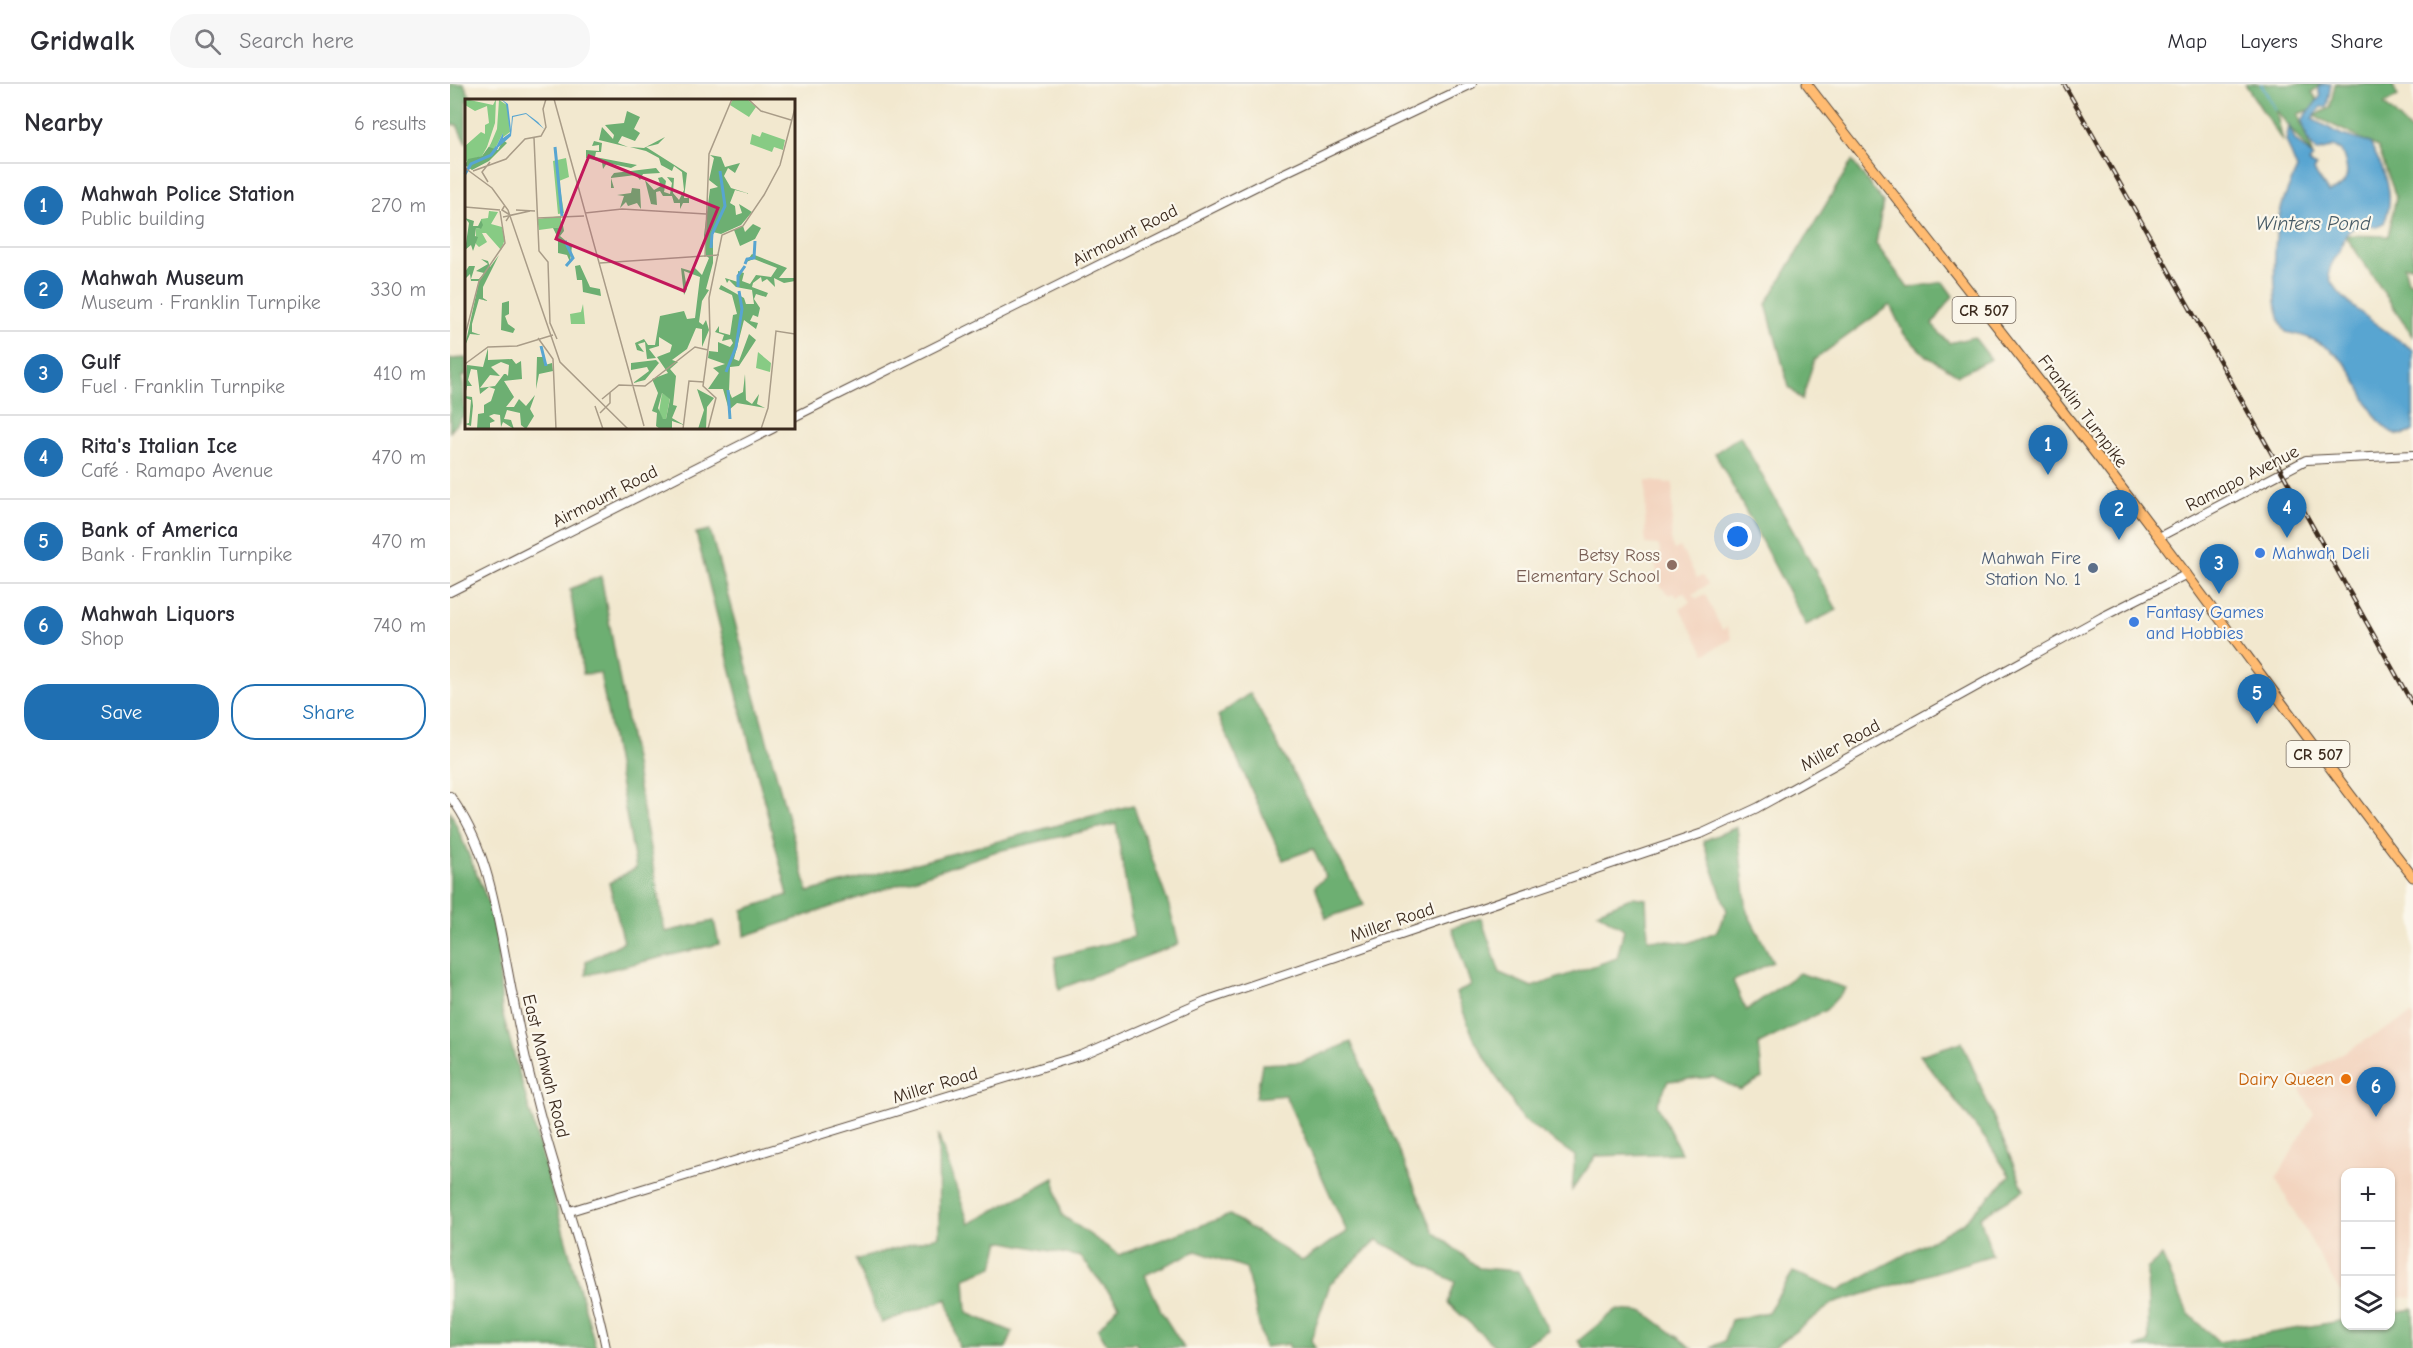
<!DOCTYPE html>
<meta charset="utf-8">
<style>
body{margin:0;font-family:"Comic Neue",sans-serif;background:#f7f7f7;color:#2b2b33}
.controls{position:absolute;right:18px;bottom:18px;display:grid;overflow:hidden;border-radius:12px;box-shadow:0 2px 4px #0004}
.controls button{width:54px;height:54px;display:grid;place-items:center;padding:0;border:0;border-bottom:2px solid #e1e1e2;background:#fff;color:#2b2b33;font:30px sans-serif}
.you{position:absolute;left:1288px;top:453px;width:21px;height:21px;margin:-15px;border:4px solid #fff;border-radius:50%;background:#1a73e8;box-shadow:0 0 0 9px #1a73e833}
.badge{display:grid;place-items:center;width:39px;height:39px;border-radius:50%;background:#1f6fb2;color:#fff;font-size:20px;font-weight:700}
.pin{position:absolute;translate:-50% -50px;filter:drop-shadow(0 2px 3px #0008)}
.pin::after{content:'';position:absolute;top:32px;width:21px;height:18px;background:inherit;clip-path:polygon(0 0,100% 0,50% 100%)}
.list{margin:0;padding:0;list-style:none}
h2{display:flex;justify-content:space-between;align-items:center;height:78px;margin:0;padding:0 24px;font-size:26px}
h2 small{font-size:20px;font-weight:400;color:#7c7c81}
.list li{display:grid;grid-template-columns:39px 1fr auto;gap:18px;align-items:center;box-sizing:border-box;height:84px;padding:0 24px;border-top:2px solid #e1e1e2}
.list b{display:block;font-size:22px;white-space:nowrap}
.list p{margin:0;font-size:20px;white-space:nowrap;color:#7c7c81}
.list em{font-size:20px;font-style:normal;color:#7c7c81}
.actions{display:flex;gap:12px;padding:18px 24px}
.actions a{flex:1;padding:14px 0;border:2px solid #1f6fb2;border-radius:24px;text-align:center;font-size:21px;color:#1f6fb2}
.actions .main{background:#1f6fb2;color:#fff}
.icon{flex:none;width:33px;height:33px;fill:none;stroke:currentColor;stroke-width:2;stroke-linecap:round;stroke-linejoin:round}
.map{position:relative;flex:none;width:1963px;height:1264px;overflow:hidden}
header{display:flex;align-items:center;gap:36px;box-sizing:border-box;height:84px;padding:0 30px;background:#fff;border-bottom:2px solid #e1e1e2}
header strong{font-size:28px}
nav{display:flex;gap:33px;margin-inline-start:auto;font-size:21px}
.search{width:420px;height:54px;background:#f7f7f7;display:flex;align-items:center;gap:15px;box-sizing:border-box;padding:0 21px;border-radius:24px;color:#7c7c81;font-size:22px}
main{display:flex}
aside{flex:1;background:#fff}
.map>svg:first-child{display:block}
.built{fill:#f3d4bf}
.forest{fill:#6daf72;stroke:#546c48;stroke-width:1.5}
.water{fill:#58a5d1;stroke:#4a6878;stroke-width:1.5}
.lines{fill:none;stroke-linecap:round;stroke-linejoin:round}
.stream{stroke:#58a5d1;stroke-width:2}
.minor-casing{stroke:#564639;stroke-width:10}
.major-casing{stroke:#564639;stroke-width:11}
.minor{stroke:#fff;stroke-width:8}
.major{stroke:#ffbb71;stroke-width:9}
.rail-casing{stroke:#3b2a1e;stroke-width:4.5}
.rail{stroke:#fbf7ec;stroke-width:2;stroke-dasharray:7;stroke-linecap:butt}
.shop-dot{fill:#3f7fe0;stroke:#fbf7ec;stroke-width:2}
.education-dot{fill:#8d6e63;stroke:#fbf7ec;stroke-width:2}
.service-dot{fill:#5c6f8a;stroke:#fbf7ec;stroke-width:2}
.food-dot{fill:#e8710a;stroke:#fbf7ec;stroke-width:2}
.labels{text-anchor:middle;stroke-width:4.5;stroke-linejoin:round;paint-order:stroke}
.shield{fill:#fbf7ec;stroke:#75685c;stroke-width:1.5}
.shield-label{font-size:16px;font-weight:bold;fill:#3b2a1e}
.street-label{font-size:18px;fill:#3b2a1e;stroke:#fbf7ec}
.shop-label{font-size:18px;fill:#366cbe;stroke:#fbf7ec;text-anchor:start}
.education-label{font-size:18px;fill:#785e54;stroke:#fbf7ec;text-anchor:end}
.service-label{font-size:18px;fill:#4e5e75;stroke:#fbf7ec;text-anchor:end}
.food-label{font-size:18px;fill:#c56008;stroke:#fbf7ec;text-anchor:end}
.water-label{font-size:20px;font-style:italic;fill:#475b66;stroke:#fbf7ec}
.inset-river{fill:none;stroke:#58a5d1;stroke-width:3}
.inset-road{fill:none;stroke:#a99c88;stroke-width:1.5}
.view{fill:#c2185b;fill-opacity:0.15;stroke:#c2185b;stroke-width:3}
.inset-edge{fill:none;stroke:#3b2a1e;stroke-width:3}
</style>
<header>
<strong>Gridwalk</strong>
<div class="search"><svg class="icon" aria-label="search" viewBox="0 0 24 24"><circle cx="10" cy="10" r="6"/><path d="M15 15l6 6"/></svg>Search here</div>
<nav><a>Map</a><a>Layers</a><a>Share</a></nav>
</header>
<main>
<aside>
<h2>Nearby<small>6 results</small></h2>
<ul class="list">
<li><span class="badge">1</span><div><b>Mahwah Police Station</b><p>Public building</p></div><em>270 m</em></li>
<li><span class="badge">2</span><div><b>Mahwah Museum</b><p>Museum · Franklin Turnpike</p></div><em>330 m</em></li>
<li><span class="badge">3</span><div><b>Gulf</b><p>Fuel · Franklin Turnpike</p></div><em>410 m</em></li>
<li><span class="badge">4</span><div><b>Rita's Italian Ice</b><p>Café · Ramapo Avenue</p></div><em>470 m</em></li>
<li><span class="badge">5</span><div><b>Bank of America</b><p>Bank · Franklin Turnpike</p></div><em>470 m</em></li>
<li><span class="badge">6</span><div><b>Mahwah Liquors</b><p>Shop</p></div><em>740 m</em></li>
</ul>
<div class="actions"><a class="main">Save</a><a>Share</a></div>
</aside>
<div class="map">
<svg width="1963" height="1264" viewBox="0 0 1963 1264">
<rect width="100%" height="100%" fill="#fbf7ec"/>
<filter id="ink" filterUnits="userSpaceOnUse"><feTurbulence type="fractalNoise" baseFrequency=".0167" numOctaves="2"/><feDisplacementMap in="SourceGraphic" scale="12" xChannelSelector="R" yChannelSelector="G"/><feConvolveMatrix kernelMatrix="1 2 1 2 8 2 1 2 1" color-interpolation-filters="sRGB"/></filter>
<filter id="wash" filterUnits="userSpaceOnUse"><feTurbulence type="fractalNoise" baseFrequency=".008" numOctaves="4" result="noise"/><feDisplacementMap in="SourceGraphic" scale="24" xChannelSelector="R" yChannelSelector="G"/><feGaussianBlur stdDeviation="1.35" result="paint"/><feColorMatrix in="noise" values="0 0 0 0 0 0 0 0 0 0 0 0 0 0 0 0 0 1.4 0 .05"/><feComposite in="paint" operator="in"/></filter>
<g filter="url(#wash)">
<rect width="100%" height="100%" fill="#f2e8cf"/>
<g class="built">
<polygon points="1196,397 1223,399 1221,460 1224,466 1230,463 1247,494 1252,492 1258,500 1243,510 1247,515 1255,510 1272,546 1277,543 1282,555 1255,570 1230,525 1240,518 1234,508 1227,513 1223,509 1219,511 1211,503 1203,473 1211,469 1208,461 1195,460"/>
<polygon points="1963,930 1963,1214 1941,1212 1940,1088 1896,1088 1895,1208 1890,1208 1826,1095 1864,1029 1844,996"/>
</g>
<g class="forest">
<polygon points="0,0 14,0 22,16 16,16 16,60 7,41 0,40"/>
<polygon points="1795,0 1872,0 1862,8 1871,22 1848,30 1863,73 1826,26 1833,58"/>
<polygon points="1885,0 1942,0 1948,12 1934,20 1963,49 1963,182 1954,182 1958,197 1963,199 1963,252 1895,151 1938,152 1946,113 1928,63 1864,32 1880,24"/>
<polygon points="1402,77 1433,118 1426,160 1458,204 1493,198 1503,212 1482,241 1499,259 1524,253 1541,275 1508,291 1476,272 1454,250 1440,221 1364,276 1352,316 1339,303 1316,220"/>
<polygon points="16,274 16,291 13,292 15,330 0,348 0,275"/>
<polygon points="1290,352 1387,526 1356,541 1265,369"/>
<polygon points="260,446 358,808 683,721 719,822 729,860 609,905 605,873 684,853 666,740 544,768 295,852 293,826 338,811 246,449"/>
<polygon points="151,492 215,848 264,837 269,860 136,891 136,877 174,858 159,799 186,784 150,589 133,590 120,505"/>
<polygon points="800,609 914,821 876,834 865,802 876,793 863,765 833,776 768,632"/>
<polygon points="0,726 46,837 52,928 146,1264 0,1264"/>
<polygon points="1287,743 1297,828 1323,878 1283,897 1296,926 1349,889 1396,904 1376,926 1309,960 1312,994 1290,1006 1263,993 1218,997 1207,1021 1231,1069 1146,1072 1122,1106 1125,1072 1072,1035 1024,955 1006,909 1021,902 1002,844 1031,834 1050,889 1082,903 1167,874 1174,845 1147,828 1183,813 1196,815 1198,855 1238,859 1266,848 1277,827 1253,757"/>
<polygon points="901,958 984,1148 1029,1184 1068,1187 1098,1246 1069,1264 1047,1264 998,1219 1005,1198 927,1156 880,1200 861,1256 865,1264 840,1264 838,1260 814,1263 796,1184 746,1167 695,1191 712,1229 734,1264 688,1264 686,1259 657,1260 648,1245 669,1221 631,1173 550,1157 543,1183 515,1194 517,1229 563,1248 556,1264 509,1264 497,1215 431,1239 405,1176 489,1152 488,1051 519,1140 604,1094 612,1131 669,1171 780,1131 852,1177 897,1148 835,1011 806,1014 812,980 852,978"/>
<polygon points="1512,958 1574,1106 1530,1133 1542,1171 1382,1220 1323,1264 1260,1264 1274,1257 1281,1236 1318,1228 1343,1188 1389,1206 1513,1139 1560,1092 1537,1057 1470,971"/>
<polygon points="1712,1172 1738,1229 1769,1258 1895,1236 1896,1242 1940,1242 1941,1229 1963,1225 1963,1264 1686,1264 1699,1259 1697,1185"/>
<polygon points="1166,1226 1194,1228 1242,1264 1134,1264 1128,1257"/>
</g>
<path class="water" d="M 1874,0 L 1881,0 L 1877,23 L 1871,23 L 1862,35 L 1892,51 L 1920,59 C 1934,86 1947,110 1934,139 L 1925,143 L 1913,139 C 1896,147 1896,149 1890,165 C 1887,174 1879,179 1879,190 C 1880,213 1943,251 1963,266 L 1963,347 C 1932,366 1913,306 1901,287 C 1885,265 1862,252 1836,248 C 1820,231 1824,156 1829,133 C 1832,117 1840,100 1847,85 L 1836,57 L 1839,42 L 1845,56 L 1863,73 L 1859,79 L 1866,83 L 1864,87 L 1878,108 C 1902,102 1899,85 1891,66 L 1883,63 L 1866,68 L 1857,55 L 1852,36 L 1870,13 L 1868,3 Z"/>
<g class="lines">
<polyline class="stream" points="1811,0 1825,25"/>
</g>
</g>
<g filter="url(#ink)">
<g class="lines">
<g class="minor-casing">
<g id="minor">
<polyline points="344,333 809,101 1022,0"/>
<polyline points="1709,453 1856,376 1963,371"/>
<polyline points="0,508 324,344"/>
<path d="M 0,712 C 38,763 46,826 58,887 C 66,930 74,973 86,1015 C 107,1099 139,1179 156,1264"/>
<polyline points="120,1127 632,971 755,917 1253,749 1307,724 1652,533 1737,490"/>
</g>
</g>
<g class="major-casing">
<path id="major" d="M 1357,0 C 1475,152 1596,302 1711,456 C 1795,568 1877,682 1963,793"/>
</g>
<use href="#minor" class="minor"/>
<use href="#major" class="major"/>
<g class="rail-casing">
<polyline id="rail" points="1614,0 1963,621"/>
</g>
<use href="#rail" class="rail"/>
</g>
</g>
<g class="shop-dot">
<circle cx="1810" cy="469" r="6"/>
<circle cx="1684" cy="538" r="6"/>
</g>
<circle class="education-dot" cx="1222" cy="481" r="6"/>
<circle class="service-dot" cx="1643" cy="484" r="6"/>
<circle class="food-dot" cx="1896" cy="995" r="6"/>
<g class="labels">
<g class="shield">
<rect x="1502.5" y="213" width="63" height="26" rx="4.5"/>
<rect x="1836.5" y="657" width="63" height="26" rx="4.5"/>
</g>
<g class="shield-label">
<text x="1534" y="232">CR 507</text>
<text x="1868" y="676">CR 507</text>
</g>
<g class="street-label">
<text transform="translate(675 151) rotate(-27)" y="6">Airmount Road</text>
<text transform="translate(1633 327) rotate(53)" y="6">Franklin Turnpike</text>
<text transform="translate(1792 394) rotate(-27)" y="6">Ramapo Avenue</text>
<text transform="translate(155 412) rotate(-27)" y="6">Airmount Road</text>
<text transform="translate(1390 661) rotate(-29)" y="6">Miller Road</text>
<text transform="translate(942 838) rotate(-19)" y="6">Miller Road</text>
<text transform="translate(96 982) rotate(76)" y="6">East Mahwah Road</text>
<text transform="translate(485 1001) rotate(-17)" y="6">Miller Road</text>
</g>
<g class="shop-label">
<text x="1822" y="475">Mahwah Deli</text>
<text x="1696" y="534">Fantasy Games<tspan x="1696" dy="21">and Hobbies</tspan></text>
</g>
<g class="education-label">
<text x="1210" y="477">Betsy Ross<tspan x="1210" dy="21">Elementary School</tspan></text>
</g>
<g class="service-label">
<text x="1631" y="480">Mahwah Fire<tspan x="1631" dy="21">Station No. 1</tspan></text>
</g>
<g class="food-label">
<text x="1884" y="1001">Dairy Queen</text>
</g>
<g class="water-label">
<text x="1863" y="146">Winters Pond</text>
</g>
</g>
<g transform="translate(15 15)">
<rect width="330" height="330" fill="#f2e8cf"/>
<path d="M 0,0 L 28,6 L 31,0 L 30,24 L 22,48 L 17,57 L 1,62 L 0,47 L 16,33 L 20,35 L 20,26 L 24,24 L 22,7 L 10,12 L 0,6 ZM 268,0 L 282,0 L 291,8 L 284,18 L 265,6 ZM 34,1 L 42,6 L 45,33 L 37,39 L 38,34 L 29,52 L 24,49 L 32,30 ZM 297,33 L 320,41 L 318,51 L 309,48 L 307,53 L 285,45 L 287,35 L 295,38 ZM 101,59 L 104,78 L 94,82 L 99,114 L 93,115 L 88,62 ZM 24,112 L 33,113 L 26,125 L 37,128 L 40,140 L 36,151 L 21,134 L 17,134 L 22,143 L 14,148 L 11,145 L 11,129 L 16,130 L 16,120 L 23,119 ZM 96,117 L 96,128 L 74,131 L 72,120 ZM 118,205 L 120,225 L 106,225 L 105,215 L 116,213 ZM 293,253 L 306,264 L 305,273 L 291,269 ZM 197,294 L 205,299 L 201,320 L 198,321 L 194,313 Z" fill="#87cb84"/>
<path d="M 162,12 L 175,18 L 169,30 L 175,34 L 170,42 L 157,37 L 153,44 L 163,48 L 134,41 L 137,28 L 148,40 L 149,36 L 140,26 L 159,24 ZM 200,38 L 193,45 L 181,48 L 222,74 L 219,99 L 224,99 L 224,104 L 218,104 L 215,110 L 215,104 L 209,104 L 207,97 L 198,97 L 195,92 L 191,93 L 192,106 L 186,105 L 180,81 L 189,91 L 196,87 L 193,79 L 197,78 L 201,82 L 199,93 L 205,95 L 207,84 L 202,78 L 209,79 L 208,94 L 214,101 L 219,91 L 217,73 L 209,67 L 207,72 L 196,66 L 194,59 L 181,52 L 165,48 L 179,49 ZM 38,41 L 42,44 L 24,62 L 7,71 L 0,66 L 3,60 L 17,57 L 28,42 L 24,48 L 33,51 ZM 129,42 L 137,44 L 136,53 L 131,53 L 130,58 L 172,66 L 166,69 L 142,64 L 138,70 L 137,63 L 121,59 L 121,51 L 134,52 L 134,46 L 127,47 ZM 245,56 L 256,58 L 260,68 L 275,64 L 270,74 L 263,69 L 259,77 L 266,89 L 285,95 L 270,91 L 265,104 L 270,107 L 271,116 L 277,114 L 274,105 L 287,113 L 276,126 L 256,135 L 248,133 L 248,164 L 241,190 L 244,191 L 237,202 L 234,223 L 238,226 L 241,221 L 244,231 L 237,248 L 237,230 L 231,229 L 222,250 L 207,261 L 213,263 L 205,270 L 211,277 L 208,306 L 212,307 L 207,319 L 219,326 L 207,322 L 207,330 L 195,330 L 191,327 L 192,314 L 187,312 L 193,294 L 187,280 L 203,274 L 192,258 L 205,253 L 207,246 L 194,238 L 194,247 L 184,250 L 191,259 L 182,260 L 180,243 L 173,245 L 179,253 L 172,251 L 170,244 L 179,240 L 183,246 L 190,246 L 195,217 L 219,212 L 222,220 L 230,219 L 235,178 L 219,172 L 222,190 L 219,196 L 216,169 L 226,172 L 230,169 L 237,176 L 244,159 L 241,157 L 239,136 L 245,90 L 253,88 L 244,81 L 249,59 ZM 197,294 L 205,300 L 201,320 L 198,320 L 193,309 ZM 191,69 L 195,74 L 178,75 L 175,81 L 171,76 L 146,79 L 149,89 L 146,89 L 146,78 L 149,74 ZM 167,89 L 175,90 L 176,110 L 172,104 L 163,107 L 161,103 L 155,109 L 159,97 L 152,96 L 166,94 ZM 0,119 L 9,122 L 8,127 L 13,127 L 16,121 L 18,126 L 16,130 L 11,129 L 10,137 L 13,138 L 8,152 L 6,146 L 0,151 L 4,124 ZM 97,121 L 99,132 L 95,137 L 107,147 L 105,163 L 102,156 L 93,154 L 93,139 L 88,129 L 96,128 ZM 288,125 L 296,129 L 290,140 L 275,147 L 269,131 L 278,127 L 280,133 ZM 287,155 L 322,169 L 314,179 L 330,179 L 330,182 L 319,184 L 309,179 L 310,188 L 302,180 L 297,183 L 296,178 L 288,184 L 287,188 L 303,194 L 301,198 L 291,195 L 289,200 L 295,209 L 293,218 L 288,216 L 285,222 L 293,224 L 291,230 L 279,221 L 269,260 L 274,262 L 284,235 L 291,241 L 274,267 L 265,268 L 264,292 L 267,299 L 278,293 L 280,275 L 281,301 L 287,305 L 294,295 L 292,305 L 300,309 L 272,304 L 264,311 L 258,290 L 243,290 L 254,274 L 248,269 L 260,265 L 243,259 L 244,252 L 253,253 L 253,243 L 265,248 L 268,244 L 266,240 L 257,242 L 259,236 L 250,233 L 254,227 L 254,233 L 265,236 L 268,216 L 272,215 L 267,196 L 254,190 L 256,186 L 279,199 L 281,205 L 289,205 L 287,191 L 271,188 L 264,181 L 262,184 L 260,179 L 273,183 L 273,172 L 279,174 L 277,182 L 285,185 L 291,176 L 306,178 L 312,169 L 289,160 L 281,163 ZM 34,156 L 18,188 L 18,199 L 23,202 L 14,200 L 7,225 L 7,233 L 16,236 L 5,235 L 0,247 L 14,182 L 6,182 L 5,175 L 0,180 L 0,173 L 4,167 L 10,167 L 6,180 L 14,180 L 19,174 L 11,172 L 23,165 L 16,160 L 23,162 L 25,168 ZM 115,166 L 125,188 L 135,190 L 136,197 L 118,193 L 117,181 L 112,181 L 110,167 ZM 44,202 L 44,215 L 40,217 L 43,225 L 50,230 L 48,234 L 36,231 L 37,204 ZM 23,249 L 23,261 L 47,260 L 51,265 L 56,262 L 57,280 L 39,282 L 49,298 L 41,308 L 49,308 L 54,300 L 61,307 L 70,296 L 65,310 L 69,317 L 61,330 L 56,326 L 55,314 L 42,311 L 39,320 L 46,321 L 49,330 L 38,323 L 36,328 L 35,316 L 29,315 L 24,317 L 30,322 L 25,324 L 25,330 L 12,330 L 13,315 L 19,314 L 19,306 L 26,302 L 30,290 L 24,288 L 15,295 L 12,271 L 6,270 L 3,281 L 7,287 L 2,287 L 0,297 L 7,298 L 8,307 L 6,327 L 0,325 L 4,324 L 6,301 L 0,299 L 2,266 L 18,268 ZM 36,263 L 44,266 L 43,277 L 41,275 L 39,275 L 30,287 L 15,289 L 25,276 L 35,277 L 26,268 ZM 72,258 L 80,258 L 80,266 L 87,264 L 88,272 L 74,275 L 71,290 ZM 191,261 L 194,264 L 180,281 L 168,284 L 184,272 L 182,268 L 166,271 L 166,264 ZM 232,290 L 249,299 L 242,308 L 241,330 L 233,330 L 239,311 Z" fill="#6daf72" fill-rule="evenodd"/>
<path d="M 36,0 L 43,5 L 46,31 L 47,17 L 61,14 L 73,23 L 79,30 L 61,15 L 48,18 L 46,37 L 29,52 L 38,34 L 38,39 L 45,34 L 41,5 Z" fill="#58a5d1"/>
<path class="inset-river" d="M 90,48 L 97,117M 0,75 L 6,65 L 26,56 L 32,48M 100,142 L 108,159 L 101,167M 246,149 L 247,135 L 260,107 L 255,72M 280,165 L 282,160 L 289,159 L 290,142M 273,188 L 273,177 L 280,167M 76,247 L 81,267M 261,273 L 271,248 L 277,210 L 274,192M 263,291 L 265,320"/>
<path class="inset-road" d="M 89,0 L 179,327M 283,0 L 296,12 L 326,21M 69,39 L 74,152 L 83,163 L 85,224 L 92,240M 0,69 L 27,89 L 43,111 L 95,263 L 163,330M 8,72 L 41,60 L 60,40 L 76,37 L 81,28 L 78,10 L 81,0M 23,83 L 17,73 L 25,63M 40,106 L 37,111 L 45,116 L 41,122M 0,108 L 35,111M 51,111 L 70,112M 120,114 L 157,110 L 241,115M 38,118 L 65,112M 73,119 L 119,117M 240,158 L 244,55 L 267,0M 135,164 L 254,156M 0,237 L 14,182 L 40,144 L 35,112M 73,239 L 88,260 L 91,330M 0,265 L 23,248 L 52,247 L 88,236M 137,300 L 154,286 L 180,287 L 230,248 L 243,251M 130,307 L 138,330M 135,314 L 145,304 L 145,293M 218,330 L 224,282 L 239,283M 243,330 L 251,299 L 238,287 L 245,235 L 244,199 L 257,136 L 278,127 L 299,96 L 315,66 L 330,9M 296,330 L 303,309 L 311,232 L 330,235"/>
<path class="view" d="M 124,57 L 253,109 L 219,192 L 91,140 Z"/>
<rect width="330" height="330" class="inset-edge"/>
</g>
</svg>
<div class="controls">
<button>+</button>
<button>−</button>
<button><svg class="icon" aria-label="layers" viewBox="0 0 24 24"><path d="M12 4l9 5-9 5-9-5zM3 14l9 5 9-5"/></svg></button>
</div>
<div class="you"></div>
<div class="pin badge" style="left:1598px;top:391px">1</div>
<div class="pin badge" style="left:1669px;top:456px">2</div>
<div class="pin badge" style="left:1769px;top:510px">3</div>
<div class="pin badge" style="left:1837px;top:454px">4</div>
<div class="pin badge" style="left:1807px;top:640px">5</div>
<div class="pin badge" style="left:1926px;top:1033px">6</div>
</div>
</main>
